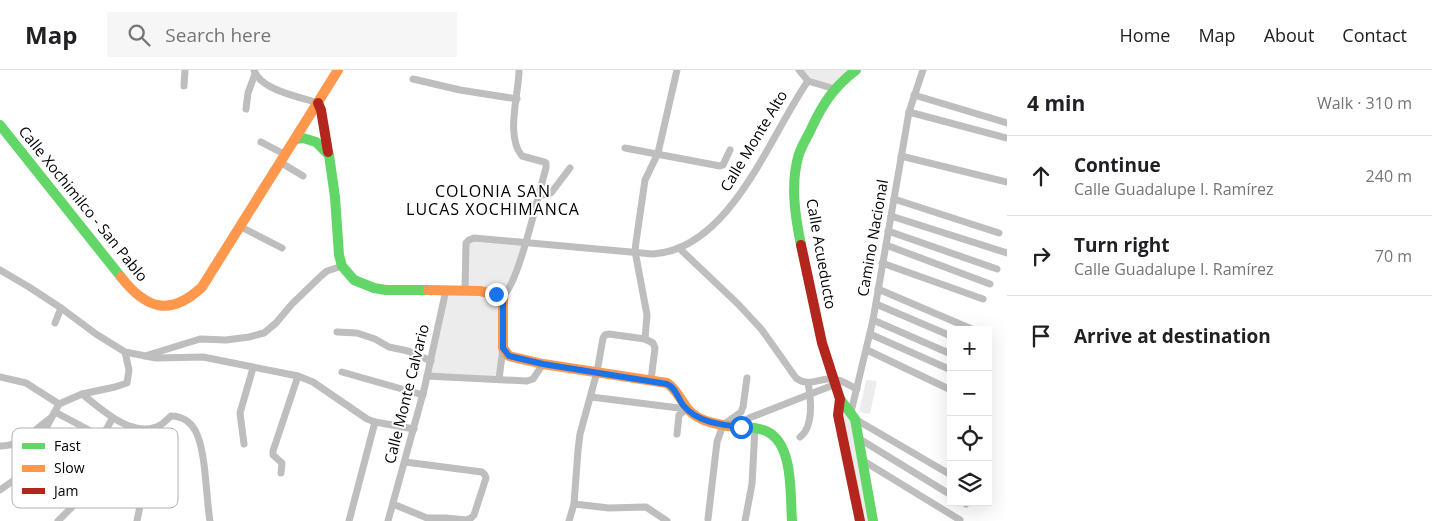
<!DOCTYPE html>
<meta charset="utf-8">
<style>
body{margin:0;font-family:"Open Sans",sans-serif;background:#f6f6f6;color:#202124}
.controls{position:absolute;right:15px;bottom:15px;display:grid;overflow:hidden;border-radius:0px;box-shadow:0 5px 20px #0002}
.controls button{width:45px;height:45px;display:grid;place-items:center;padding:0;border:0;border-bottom:1px solid #e0e0e0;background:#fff;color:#202124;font:25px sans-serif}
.stop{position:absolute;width:15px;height:15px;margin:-11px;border:4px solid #1a73e8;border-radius:50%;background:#fff}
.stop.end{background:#1a73e8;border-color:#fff;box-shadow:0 1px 5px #0008}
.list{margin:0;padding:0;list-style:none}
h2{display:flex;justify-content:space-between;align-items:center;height:65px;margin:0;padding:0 20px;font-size:21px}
h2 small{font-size:16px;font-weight:400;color:#757577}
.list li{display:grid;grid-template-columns:32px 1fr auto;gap:15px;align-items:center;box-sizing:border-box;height:80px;padding:0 20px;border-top:1px solid #e0e0e0}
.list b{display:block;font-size:19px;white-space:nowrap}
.list p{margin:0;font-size:16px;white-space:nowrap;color:#757577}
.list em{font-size:16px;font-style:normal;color:#757577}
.icon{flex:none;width:28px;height:28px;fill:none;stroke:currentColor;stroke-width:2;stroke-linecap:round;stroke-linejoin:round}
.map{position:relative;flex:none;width:1007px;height:451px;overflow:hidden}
header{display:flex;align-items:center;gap:30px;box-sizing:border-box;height:70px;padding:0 25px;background:#fff;border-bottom:1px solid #e0e0e0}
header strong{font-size:24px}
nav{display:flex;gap:28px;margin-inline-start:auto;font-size:18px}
.search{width:350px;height:45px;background:#f6f6f6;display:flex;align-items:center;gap:12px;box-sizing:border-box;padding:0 18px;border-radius:0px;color:#757577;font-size:19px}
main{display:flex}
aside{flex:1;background:#fff}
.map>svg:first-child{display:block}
.green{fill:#ececec}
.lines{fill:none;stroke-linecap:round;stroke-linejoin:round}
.street{stroke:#bebebe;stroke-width:7}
.fast{stroke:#63d668;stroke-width:10}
.slow{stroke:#ff974d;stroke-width:10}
.jam{stroke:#b3261e;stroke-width:10}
.route{stroke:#1a73e8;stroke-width:6}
.labels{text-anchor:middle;stroke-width:4;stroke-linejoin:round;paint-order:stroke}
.street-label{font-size:15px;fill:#000;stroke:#fff}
.neighbourhood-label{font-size:16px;letter-spacing:1px;fill:#000;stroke:#fff}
.key{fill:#fff;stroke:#b2b2b2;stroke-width:1}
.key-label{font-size:14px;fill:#000}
</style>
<header>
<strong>Map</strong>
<div class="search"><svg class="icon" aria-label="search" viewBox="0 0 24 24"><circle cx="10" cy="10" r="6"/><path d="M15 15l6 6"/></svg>Search here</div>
<nav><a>Home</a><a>Map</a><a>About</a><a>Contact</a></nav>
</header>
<main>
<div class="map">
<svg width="1007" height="451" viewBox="0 0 1007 451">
<rect width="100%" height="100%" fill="#fff"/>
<g class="green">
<polygon points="802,0 849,0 833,15 810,8"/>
<polygon points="469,170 526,173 508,222 499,309 427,306 446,220 464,221"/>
<polygon points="866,310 877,311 870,344 859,342"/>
<polygon points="843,338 850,346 869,451 862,451 842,354"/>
</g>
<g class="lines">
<g class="street">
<path d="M 254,0 C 260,20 300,27 318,33"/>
<polyline points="799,0 808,11"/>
<polyline points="413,9 460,20 517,29"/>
<polyline points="184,16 185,0"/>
<polyline points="914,25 1007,53"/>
<polyline points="246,39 248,23 255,4"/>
<polyline points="909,42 1007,68"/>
<polyline points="261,72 284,84"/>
<polyline points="625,78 720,96 723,95 730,80"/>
<polyline points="901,86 1007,112"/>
<polyline points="280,92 303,106"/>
<polyline points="538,126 551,123 570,98"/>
<polyline points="894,129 999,163"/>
<polyline points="891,146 1007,183"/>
<polyline points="241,157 282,178"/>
<polyline points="888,161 997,199"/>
<polyline points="886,175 990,214"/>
<path d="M 679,178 L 738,234 L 762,260 L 796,308 C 809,318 820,307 834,309 C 842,310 850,316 857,319"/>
<polyline points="882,193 983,229"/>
<polyline points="0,200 29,217 61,238 96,264 125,282 156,288 203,287 298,306 313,312 367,349 375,352 414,359"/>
<polyline points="878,219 974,260"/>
<path d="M 465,221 L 466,173 L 469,170 L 474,168 L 653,184 C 731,179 770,65 808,11 L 835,19"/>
<path d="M 503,226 C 519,213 539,121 546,98 L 546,93 L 544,92 L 522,86 C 505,66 519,24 519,0"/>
<polyline points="876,234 951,266"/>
<polyline points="873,250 951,284"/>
<polyline points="55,253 61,238"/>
<polyline points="337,262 357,263 375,269 389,277 408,281 431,291"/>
<polyline points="870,264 951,300"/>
<polyline points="867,280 951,320"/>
<polyline points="145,286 200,269 226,270 249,267 264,263 276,253 292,234 321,206 327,201 342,196"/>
<polyline points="342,302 423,325"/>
<polyline points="427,306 527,311 533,309 543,294"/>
<polyline points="0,307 26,313 59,334"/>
<polyline points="499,309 503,278"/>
<polyline points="651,310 655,278 653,273 645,269 647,245 635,181 636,172 645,110 658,83 677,0"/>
<path d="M 82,324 C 101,339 130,367 156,357 C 163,355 166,350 171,346 C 182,346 191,352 196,362 C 206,382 206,427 210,451"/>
<polyline points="591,327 687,339"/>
<polyline points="55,342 102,367"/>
<polyline points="851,342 873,250 909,42 923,0"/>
<polyline points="749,348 836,314"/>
<polyline points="855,349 951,405"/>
<polyline points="133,357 144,401 142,426 137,451"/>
<polyline points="677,364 679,345 687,339"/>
<path d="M 800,367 C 814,357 811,328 808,313"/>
<polyline points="858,368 951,425"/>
<polyline points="244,374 240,343 253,298"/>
<path d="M 0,376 C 20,377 35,359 51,348"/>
<polyline points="862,390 960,450"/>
<polyline points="28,392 83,426"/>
<polyline points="281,403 282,393 273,385 273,381 298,306"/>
<polyline points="91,409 109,418"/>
<polyline points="0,420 20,406 59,334 82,324 115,317 127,313 129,300 125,282"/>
<polyline points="963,432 966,434"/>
<polyline points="393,434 427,448 446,448 466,450 471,448 474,445 486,408 485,405 482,402 405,392"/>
<polyline points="574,434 609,438 646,437 667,451"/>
<polyline points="708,449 717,372 723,355 741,342 743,337 747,308"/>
<polyline points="58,451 83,426 91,409 102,367 112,349"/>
<polyline points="349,451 375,352"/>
<polyline points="388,451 424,320 446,220"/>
<polyline points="569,451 574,434 578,380 580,364 597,302 603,268 605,265 609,264 645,269"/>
<polyline points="745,451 752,414 755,358"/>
</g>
<g class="fast">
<polyline points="0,55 121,207"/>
<polyline points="295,69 303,68 316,72 329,85 335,127 339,185 342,196 354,210 374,218 386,220 428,220"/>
<path d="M 801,175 C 795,146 790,113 799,84 C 802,75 808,66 812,57 C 823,33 835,16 856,0"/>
<polyline points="840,329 855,349 873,451"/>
<path d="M 728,356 C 740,357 755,356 766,361 C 794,373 790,425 792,451"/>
</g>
<g class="slow">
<path d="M 121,207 C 146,239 170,247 202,217 L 338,0"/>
<path d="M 428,220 L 480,221 L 503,226 L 503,278 L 509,286 L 543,294 L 667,313 C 676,319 679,327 685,335 C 694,350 712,353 728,356"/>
</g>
<g class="jam">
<polyline points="318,33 321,40 328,82"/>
<polyline points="801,175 822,273 840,329 838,345 860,451"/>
</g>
</g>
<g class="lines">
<path class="route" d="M 496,224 L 503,226 L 503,278 L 509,286 L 543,294 L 667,314 C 676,318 677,327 683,335 C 696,352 721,355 741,357"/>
</g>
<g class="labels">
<g class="street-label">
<text transform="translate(754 71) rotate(-59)" y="5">Calle Monte Alto</text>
<text transform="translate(83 134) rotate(51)" y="5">Calle Xochimilco - San Pablo</text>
<text transform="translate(873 168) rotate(-80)" y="5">Camino Nacional</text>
<text transform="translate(821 184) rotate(80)" y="5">Calle Acueducto</text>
<text transform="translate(407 324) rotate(-76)" y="5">Calle Monte Calvario</text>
</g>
<g class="neighbourhood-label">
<text x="493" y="127">COLONIA SAN<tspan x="493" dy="18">LUCAS XOCHIMANCA</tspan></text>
</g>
</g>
<rect x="12" y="358" width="166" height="80" rx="8" class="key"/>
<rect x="22" y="373" width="23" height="6" fill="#63d668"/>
<rect x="22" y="395" width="23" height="7" fill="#ff974d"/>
<rect x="22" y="418" width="23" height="6" fill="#b3261e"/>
<g class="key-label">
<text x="54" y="381">Fast</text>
<text x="54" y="403">Slow</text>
<text x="54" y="426">Jam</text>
</g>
</svg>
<div class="controls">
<button>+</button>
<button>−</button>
<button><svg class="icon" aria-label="locate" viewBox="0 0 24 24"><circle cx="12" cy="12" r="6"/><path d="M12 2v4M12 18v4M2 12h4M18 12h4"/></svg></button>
<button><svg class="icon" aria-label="layers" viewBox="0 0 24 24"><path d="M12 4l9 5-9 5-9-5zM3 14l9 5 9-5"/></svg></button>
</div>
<div class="stop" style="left:741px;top:357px"></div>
<div class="stop end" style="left:496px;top:224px"></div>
</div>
<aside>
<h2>4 min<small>Walk · 310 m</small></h2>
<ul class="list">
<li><svg class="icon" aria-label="ahead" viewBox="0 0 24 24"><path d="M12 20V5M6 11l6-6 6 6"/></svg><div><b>Continue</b><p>Calle Guadalupe I. Ramírez</p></div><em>240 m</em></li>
<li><svg class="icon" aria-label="right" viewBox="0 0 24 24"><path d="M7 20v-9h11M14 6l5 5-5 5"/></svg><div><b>Turn right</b><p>Calle Guadalupe I. Ramírez</p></div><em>70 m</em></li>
<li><svg class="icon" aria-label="arrive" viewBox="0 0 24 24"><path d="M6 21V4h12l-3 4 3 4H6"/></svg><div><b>Arrive at destination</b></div></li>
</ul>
</aside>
</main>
